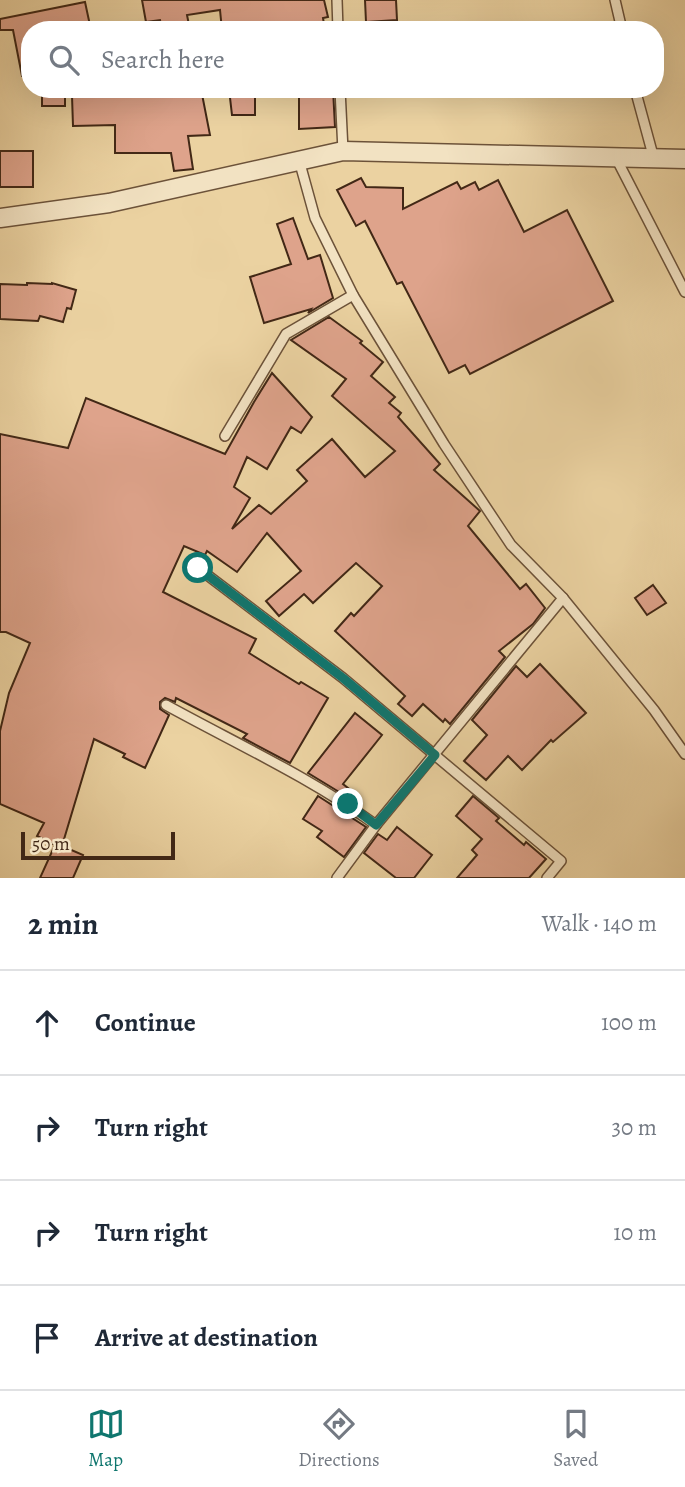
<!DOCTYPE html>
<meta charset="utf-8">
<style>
body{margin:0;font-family:Alegreya,serif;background:#f2f2f3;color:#1f2937}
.scale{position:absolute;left:21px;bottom:18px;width:154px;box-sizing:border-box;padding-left:7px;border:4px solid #422816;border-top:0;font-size:19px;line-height:24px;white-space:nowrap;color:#422816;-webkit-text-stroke:5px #f2e2c2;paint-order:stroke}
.stop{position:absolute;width:21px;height:21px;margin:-16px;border:5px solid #0f766e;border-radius:50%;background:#fff}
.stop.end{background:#0f766e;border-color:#fff;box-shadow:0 2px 7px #0008}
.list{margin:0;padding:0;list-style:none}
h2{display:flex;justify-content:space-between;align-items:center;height:91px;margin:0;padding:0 28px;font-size:30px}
h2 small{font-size:23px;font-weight:400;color:#747a83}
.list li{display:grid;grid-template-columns:46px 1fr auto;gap:21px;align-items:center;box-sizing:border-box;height:105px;padding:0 28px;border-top:2px solid #e0e1e3}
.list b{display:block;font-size:26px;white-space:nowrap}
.list em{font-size:23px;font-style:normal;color:#747a83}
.icon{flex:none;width:38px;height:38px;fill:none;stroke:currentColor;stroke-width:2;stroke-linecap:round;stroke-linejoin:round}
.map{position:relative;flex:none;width:685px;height:878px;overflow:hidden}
.search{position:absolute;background:#fff;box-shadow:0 7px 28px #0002;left:21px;right:21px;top:21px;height:77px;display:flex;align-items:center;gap:18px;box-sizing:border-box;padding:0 24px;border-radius:28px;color:#747a83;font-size:26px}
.sheet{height:511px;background:#fff}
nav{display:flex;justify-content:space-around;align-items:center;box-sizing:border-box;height:98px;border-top:2px solid #e0e1e3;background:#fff;font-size:19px;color:#747a83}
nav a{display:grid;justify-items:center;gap:4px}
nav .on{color:#0f766e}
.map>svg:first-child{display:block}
.building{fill:#dea38b;stroke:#422816;stroke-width:2}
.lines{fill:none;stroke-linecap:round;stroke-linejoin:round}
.lane-casing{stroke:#6c5239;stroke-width:12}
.street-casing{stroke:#6c5239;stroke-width:21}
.lane{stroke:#f2e2c2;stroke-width:9}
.street{stroke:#f2e2c2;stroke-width:18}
.route{stroke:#0f766e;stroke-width:9}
</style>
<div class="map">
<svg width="685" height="878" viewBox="0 0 685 878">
<rect width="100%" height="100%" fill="#ebd2a1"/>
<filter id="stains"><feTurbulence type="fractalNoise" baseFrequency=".00286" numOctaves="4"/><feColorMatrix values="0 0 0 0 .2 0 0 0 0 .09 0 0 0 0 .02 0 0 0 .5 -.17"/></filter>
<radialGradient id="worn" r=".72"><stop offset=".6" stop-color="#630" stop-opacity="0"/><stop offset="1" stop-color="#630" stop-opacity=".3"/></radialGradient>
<g class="building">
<polygon points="142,0 324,0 328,17 323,18 325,30 222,30 220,10 187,15 190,30 162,30 160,20 146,22"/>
<polygon points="365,0 396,0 397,20 366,22"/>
<polygon points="85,2 91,30 30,30 30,76 22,76 13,30 0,30 0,19"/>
<rect x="42" y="89" width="23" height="17"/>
<polygon points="114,89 201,89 210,135 188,136 193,169 174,171 171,153 115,153 115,125 73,126 72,96 114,95"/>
<polygon points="229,89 255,89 255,115 232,115"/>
<polygon points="299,89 333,89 335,127 299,129"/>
<rect x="0" y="151" width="33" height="36"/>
<polygon points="361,178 366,187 403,188 403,209 457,182 461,189 475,182 479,190 498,180 524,232 567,210 613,301 470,374 465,365 449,373 402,282 397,284 365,221 356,226 337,190"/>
<polygon points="293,218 308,259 320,255 333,298 308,313 311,309 264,323 250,277 291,264 277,224"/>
<polygon points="27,283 52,284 52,283 76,290 71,309 67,308 63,322 40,316 38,321 0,319 0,284 27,285"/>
<polygon points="329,317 362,341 360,343 383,362 371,376 395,397 389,403 401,413 398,417 440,464 434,470 480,511 468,526 520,589 526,584 545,608 533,624 499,651 505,657 450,724 445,719 443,722 423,704 412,716 398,704 405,696 335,631 351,613 354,616 382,586 356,563 313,603 304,594 279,616 266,601 301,571 267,533 237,572 207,551 205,555 184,546 163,592 256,639 249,653 299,684 301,682 328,698 290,763 243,738 247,734 176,698 175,702 165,698 160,702 160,709 169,715 145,768 123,757 125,754 94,739 62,846 83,855 73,878 40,878 55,845 37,836 44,823 0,804 0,731 9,693 30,643 6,632 0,632 0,434 68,448 86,398 225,454 254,402 272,373 312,417 301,433 291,427 267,469 247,457 234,487 250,498 232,529 259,505 271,514 307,481 297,470 332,439 365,477 395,451 332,396 346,379 291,340"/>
<polygon points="653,585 666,603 647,615 635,598"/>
<polygon points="540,664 586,713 553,742 551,740 522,770 508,756 486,780 464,761 487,735 472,720 516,666 527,677"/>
<polygon points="355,713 382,735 343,784 353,792 349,798 308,773"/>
<polygon points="318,796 366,827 344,857 317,837 322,831 303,819"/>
<polygon points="473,796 499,818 496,821 524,845 526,842 546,859 529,878 457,878 477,855 472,850 482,839 456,816"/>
<polygon points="397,827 432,855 414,878 396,878 364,853 378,834 387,840"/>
</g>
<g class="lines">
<g class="lane-casing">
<g id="lane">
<polyline points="337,0 338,30"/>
<polyline points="615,0 622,30"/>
<polyline points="340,89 343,151"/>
<polyline points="635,89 654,159"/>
<polyline points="616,158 685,292"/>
<polyline points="299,160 315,218 353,295 444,444 511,545 563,598 654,710 685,754"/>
<polyline points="225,436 286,334 353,295"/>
<polyline points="198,568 343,678 561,861 547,878"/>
<path d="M 166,705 C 237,744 311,778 376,825"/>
<polyline points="337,878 376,825 563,598"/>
</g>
</g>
<g class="street-casing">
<polyline id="street" points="0,218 109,203 343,151 685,159"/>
</g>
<use href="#lane" class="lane"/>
<use href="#street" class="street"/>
</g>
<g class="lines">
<polyline class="route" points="198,568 343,678 435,755 376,825 348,804"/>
</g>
<rect width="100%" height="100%" filter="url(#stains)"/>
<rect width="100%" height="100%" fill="url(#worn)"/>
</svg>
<div class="scale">50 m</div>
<div class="stop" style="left:198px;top:568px"></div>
<div class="stop end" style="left:348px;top:804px"></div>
<div class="search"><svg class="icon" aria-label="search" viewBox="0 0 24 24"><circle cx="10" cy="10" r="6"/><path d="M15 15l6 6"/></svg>Search here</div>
</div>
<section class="sheet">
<h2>2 min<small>Walk · 140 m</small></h2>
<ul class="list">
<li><svg class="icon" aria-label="ahead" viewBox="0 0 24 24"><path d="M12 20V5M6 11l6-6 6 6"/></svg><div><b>Continue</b></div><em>100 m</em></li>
<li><svg class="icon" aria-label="right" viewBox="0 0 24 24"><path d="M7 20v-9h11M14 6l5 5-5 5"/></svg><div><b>Turn right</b></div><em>30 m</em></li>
<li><svg class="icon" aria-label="right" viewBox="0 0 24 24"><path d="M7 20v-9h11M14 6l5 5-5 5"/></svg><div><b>Turn right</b></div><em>10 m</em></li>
<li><svg class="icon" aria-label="arrive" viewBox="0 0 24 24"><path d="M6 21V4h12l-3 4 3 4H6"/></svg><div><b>Arrive at destination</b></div></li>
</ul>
</section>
<nav>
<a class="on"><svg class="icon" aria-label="map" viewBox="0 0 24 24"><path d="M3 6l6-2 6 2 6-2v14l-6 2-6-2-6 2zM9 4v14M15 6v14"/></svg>Map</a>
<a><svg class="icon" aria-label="directions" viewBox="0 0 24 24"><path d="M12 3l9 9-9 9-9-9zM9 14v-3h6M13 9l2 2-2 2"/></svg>Directions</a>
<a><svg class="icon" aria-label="saved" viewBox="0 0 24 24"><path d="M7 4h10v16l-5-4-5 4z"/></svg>Saved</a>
</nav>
